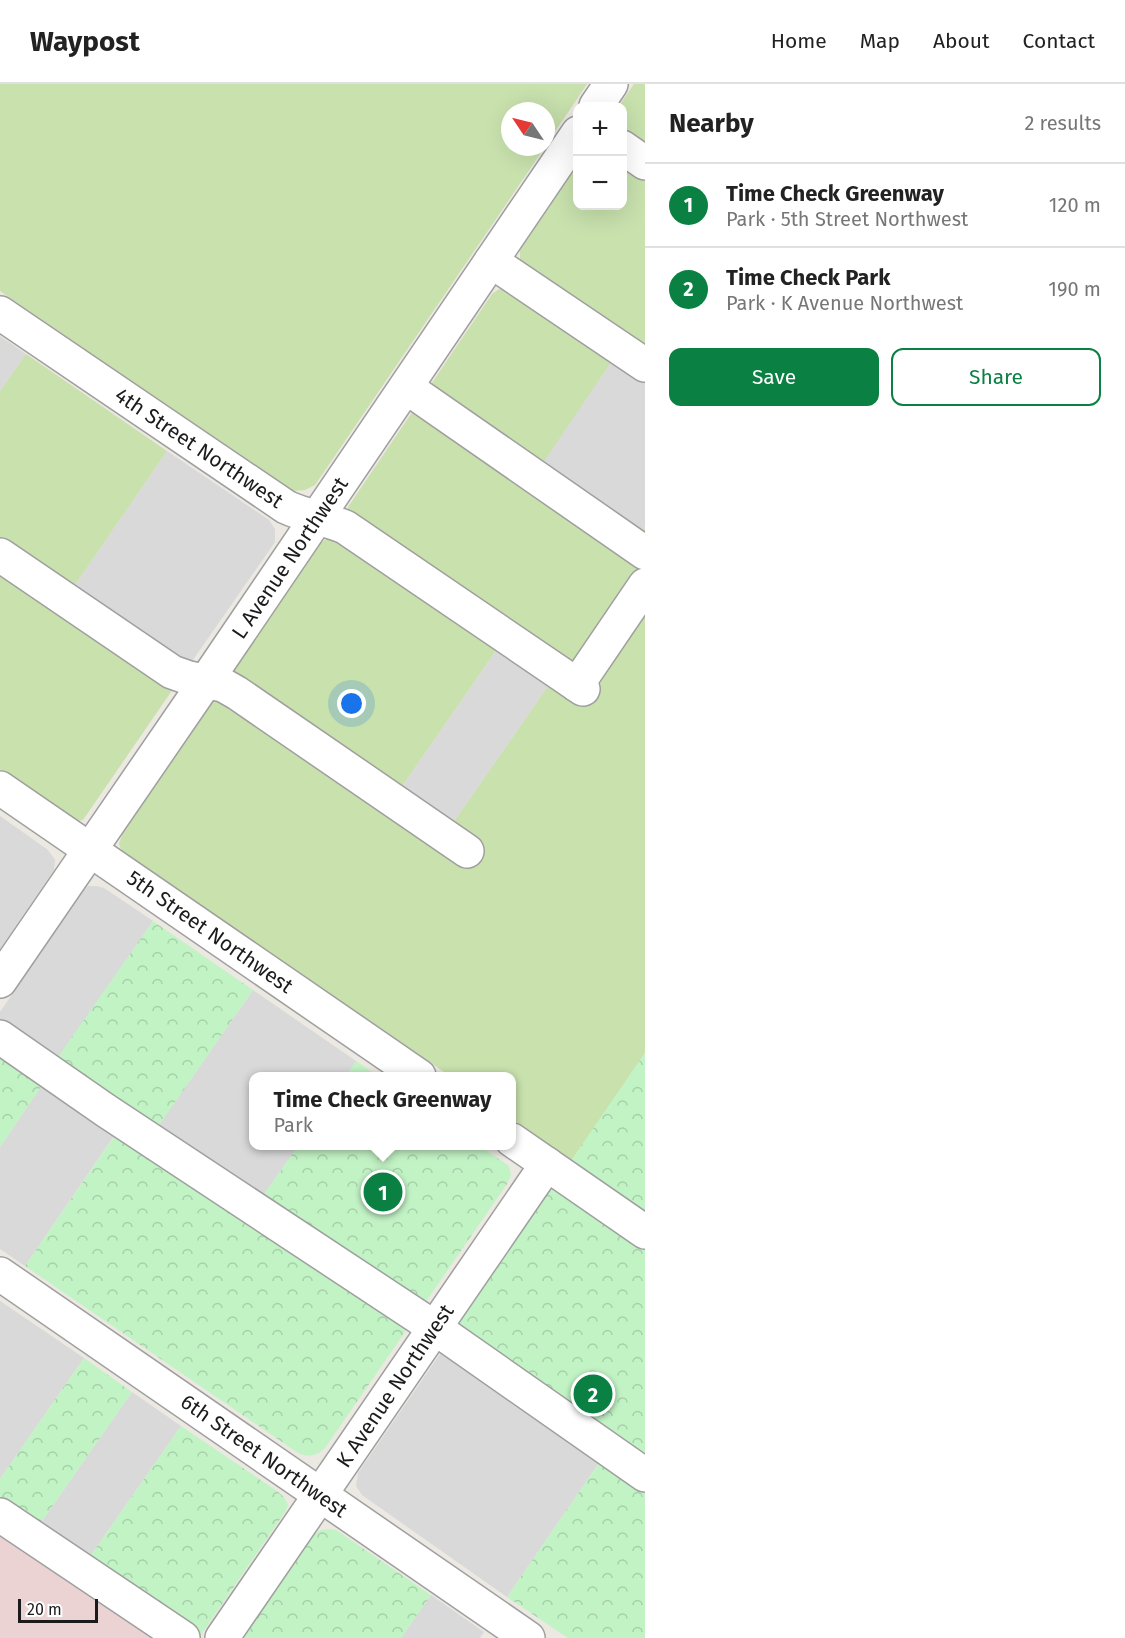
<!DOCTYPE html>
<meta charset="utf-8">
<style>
body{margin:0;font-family:"Fira Sans",sans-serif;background:#f2f2f2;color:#222}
.controls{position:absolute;right:18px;top:18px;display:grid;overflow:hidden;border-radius:12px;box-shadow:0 6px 24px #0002}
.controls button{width:54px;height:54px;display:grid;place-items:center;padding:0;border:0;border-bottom:2px solid #e0e0e0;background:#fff;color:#222;font:30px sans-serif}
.compass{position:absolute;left:501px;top:18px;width:54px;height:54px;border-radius:50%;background:#fff;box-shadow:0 6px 24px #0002;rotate:305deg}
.scale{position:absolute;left:18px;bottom:15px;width:80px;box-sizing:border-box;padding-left:6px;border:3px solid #1b1b1b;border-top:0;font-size:16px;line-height:21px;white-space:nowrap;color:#1b1b1b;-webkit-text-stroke:4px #fff;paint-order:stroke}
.you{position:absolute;left:352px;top:620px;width:21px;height:21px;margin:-15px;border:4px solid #fff;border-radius:50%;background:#1a73e8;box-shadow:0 0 0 9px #1a73e833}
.badge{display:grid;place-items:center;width:39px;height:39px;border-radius:50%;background:#0b8043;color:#fff;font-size:20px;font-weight:700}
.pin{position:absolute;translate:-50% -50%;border:3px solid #fff;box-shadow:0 2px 6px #0006}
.popup{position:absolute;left:249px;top:988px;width:267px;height:78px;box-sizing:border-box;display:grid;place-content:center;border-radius:12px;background:#fff;filter:drop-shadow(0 2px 4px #0005);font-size:20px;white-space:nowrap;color:#767676}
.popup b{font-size:22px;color:#222}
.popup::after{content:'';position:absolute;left:50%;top:100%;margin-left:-12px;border:12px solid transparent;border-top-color:#fff}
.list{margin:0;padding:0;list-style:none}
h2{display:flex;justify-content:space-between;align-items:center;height:78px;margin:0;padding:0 24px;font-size:26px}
h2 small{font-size:20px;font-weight:400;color:#767676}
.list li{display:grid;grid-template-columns:39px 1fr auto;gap:18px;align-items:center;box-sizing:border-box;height:84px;padding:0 24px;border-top:2px solid #e0e0e0}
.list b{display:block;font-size:22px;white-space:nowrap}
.list p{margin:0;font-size:20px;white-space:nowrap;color:#767676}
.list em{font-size:20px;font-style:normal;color:#767676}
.actions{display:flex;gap:12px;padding:18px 24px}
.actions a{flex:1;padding:14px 0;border:2px solid #0b8043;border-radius:12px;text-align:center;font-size:21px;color:#0b8043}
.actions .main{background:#0b8043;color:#fff}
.map{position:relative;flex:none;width:645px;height:1554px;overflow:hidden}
header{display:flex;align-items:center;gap:36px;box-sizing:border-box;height:84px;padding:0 30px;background:#fff;border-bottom:2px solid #e0e0e0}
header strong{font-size:28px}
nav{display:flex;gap:33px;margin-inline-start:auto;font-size:21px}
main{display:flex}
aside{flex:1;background:#fff}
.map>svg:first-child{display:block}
.residential{fill:#d9d9d9}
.commercial{fill:#ebd3d3}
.grass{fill:#c8e1ad}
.park{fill:url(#park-crowns)}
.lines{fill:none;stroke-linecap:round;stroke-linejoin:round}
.minor-casing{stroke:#9f9f9f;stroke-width:36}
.minor{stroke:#fff;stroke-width:33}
.labels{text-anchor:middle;stroke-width:4.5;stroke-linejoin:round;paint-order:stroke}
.street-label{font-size:21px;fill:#1b1b1b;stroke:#fff}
</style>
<header>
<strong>Waypost</strong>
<nav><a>Home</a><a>Map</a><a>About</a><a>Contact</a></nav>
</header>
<main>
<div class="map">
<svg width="645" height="1554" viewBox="0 0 645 1554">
<defs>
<pattern id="park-crowns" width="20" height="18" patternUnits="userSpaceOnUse" patternTransform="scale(1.5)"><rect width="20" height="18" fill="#c2f3c5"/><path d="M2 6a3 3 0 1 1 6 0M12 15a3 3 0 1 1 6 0" fill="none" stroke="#a6d0a9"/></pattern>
</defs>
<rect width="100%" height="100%" fill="#ece8e2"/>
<g class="residential">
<polygon points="0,252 26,270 0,307"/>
<polygon points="612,277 645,299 645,444 638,455 537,386"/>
<polygon points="167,367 269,436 275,445 275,458 186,586 70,508"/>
<polygon points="499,562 551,598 448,746 396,711"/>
<polygon points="0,732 48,766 55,776 54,786 0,865"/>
<polygon points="88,802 96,802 104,804 153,837 56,977 0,938 0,928 82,808"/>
<polygon points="253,906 356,977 346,992 254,992 254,1062 298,1062 260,1116 156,1045"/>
<polygon points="47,994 120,1043 25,1182 0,1165 0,1063"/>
<polygon points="0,1217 84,1274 0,1395"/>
<polygon points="447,1269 601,1376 507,1513 362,1411 356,1402 358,1389 440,1270"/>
<polygon points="132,1308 181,1342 75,1494 26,1460"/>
<polygon points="431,1511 484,1548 480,1554 401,1554"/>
</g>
<polygon class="commercial" points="0,1442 161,1554 0,1554"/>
<g class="grass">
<polygon points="0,0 587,0 546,61 546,27 510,27 510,63 545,63 315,401 305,406 293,407 0,207"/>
<polygon points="634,0 645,0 645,62 623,46 622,22 619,22"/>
<polygon points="623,76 645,92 645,267 520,178 520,166 577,82 578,122 622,122"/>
<polygon points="499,205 508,205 612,277 538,386 638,454 645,444 645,969 572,1076 512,1035 512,992 450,992 122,768 119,760 123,748 321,459 329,453 338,454 499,562 396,711 448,746 551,598 349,429 348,423 492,210"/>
<polygon points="26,270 167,367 70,508 186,586 83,736 77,737 0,685 0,307"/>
</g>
<g class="park">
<path d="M 153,837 L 253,906 L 157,1044 L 260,1116 L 298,1062 L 480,1062 L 509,1082 L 511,1091 L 507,1100 L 325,1364 C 316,1372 310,1374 298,1369 L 25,1182 L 120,1044 L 47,994 L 0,1063 L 0,938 L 56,976 Z"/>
<polygon points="645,969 645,1554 568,1554 507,1513 612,1360 458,1241"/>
<polygon points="356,977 378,992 346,992"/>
<polygon points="84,1274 132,1308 26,1460 0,1442 0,1395"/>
<polygon points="181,1342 277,1407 284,1413 288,1421 285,1428 199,1554 161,1554 75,1494"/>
<polygon points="329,1445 336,1446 431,1511 401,1554 242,1554 313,1451 321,1446"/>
</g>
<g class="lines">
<g class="minor-casing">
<g id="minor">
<polyline points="596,22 611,0"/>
<polyline points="622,63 645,79"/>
<polyline points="491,177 645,281"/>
<path d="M 0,229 L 286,423 C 305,432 326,435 345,443 L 583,605"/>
<polyline points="406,303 645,469"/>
<polyline points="0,471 172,588 189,594 223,601 237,609 467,767"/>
<polyline points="577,601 645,501"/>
<polyline points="0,704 419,992"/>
<polyline points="0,897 206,597 578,49"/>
<polyline points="0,953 105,1026 435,1244 645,1391"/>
<polyline points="512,1056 645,1148"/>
<polyline points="0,1190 528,1554"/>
<polyline points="0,1431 183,1554"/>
<polyline points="222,1554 547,1080"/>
</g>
</g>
<use href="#minor" class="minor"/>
</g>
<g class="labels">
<g class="street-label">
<text transform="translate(199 364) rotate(34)" y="7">4th Street Northwest</text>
<text transform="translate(290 474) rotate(-56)" y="7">L Avenue Northwest</text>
<text transform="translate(210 848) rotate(35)" y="7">5th Street Northwest</text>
<text transform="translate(395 1302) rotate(-56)" y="7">K Avenue Northwest</text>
<text transform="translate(264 1372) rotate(35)" y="7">6th Street Northwest</text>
</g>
</g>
</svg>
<div class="controls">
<button>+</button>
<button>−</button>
</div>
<svg class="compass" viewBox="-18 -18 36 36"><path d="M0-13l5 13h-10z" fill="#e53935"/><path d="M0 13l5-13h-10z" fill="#767676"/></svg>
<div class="scale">20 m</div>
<div class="you"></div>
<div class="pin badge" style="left:383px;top:1108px">1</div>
<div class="popup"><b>Time Check Greenway</b>Park</div>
<div class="pin badge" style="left:593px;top:1310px">2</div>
</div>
<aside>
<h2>Nearby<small>2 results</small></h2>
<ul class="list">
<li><span class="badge">1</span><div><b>Time Check Greenway</b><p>Park · 5th Street Northwest</p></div><em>120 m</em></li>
<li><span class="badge">2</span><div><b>Time Check Park</b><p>Park · K Avenue Northwest</p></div><em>190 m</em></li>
</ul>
<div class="actions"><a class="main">Save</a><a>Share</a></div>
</aside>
</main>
